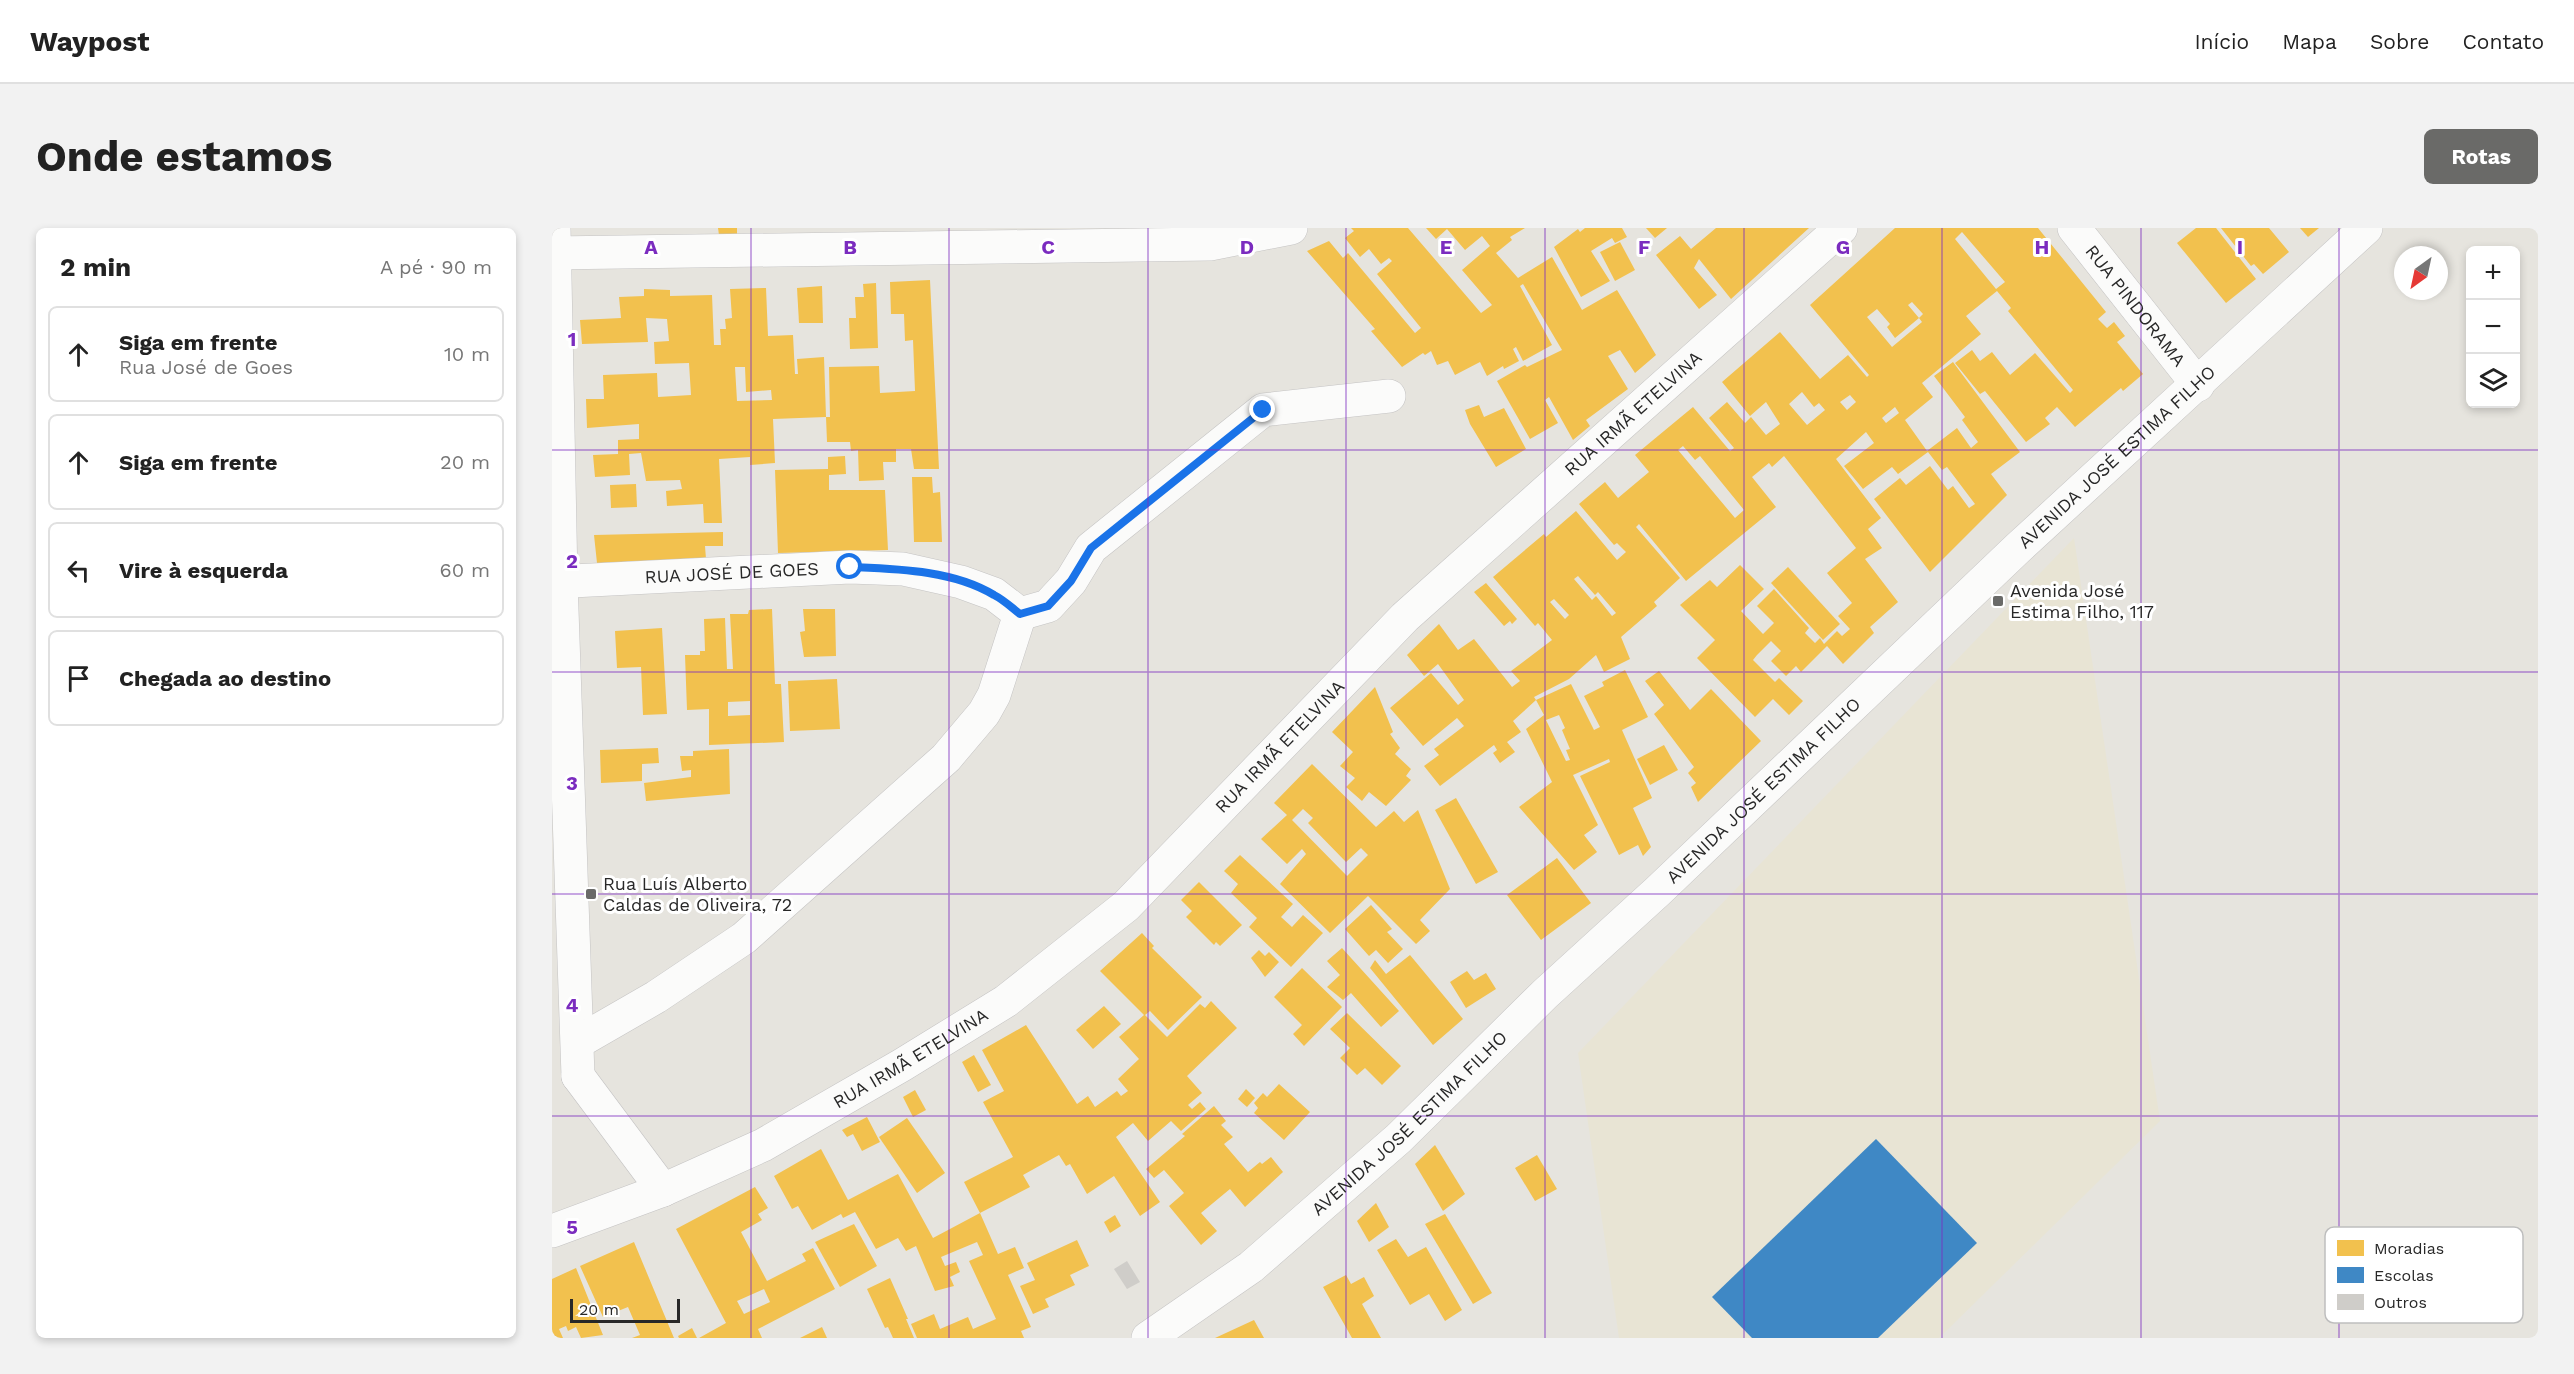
<!DOCTYPE html>
<html lang="pt">
<meta charset="utf-8">
<style>
body{margin:0;font-family:"Work Sans",sans-serif;background:#f2f2f2;color:#222}
.controls{position:absolute;right:18px;top:18px;display:grid;overflow:hidden;border-radius:9px;box-shadow:0 3px 9px #0003}
.controls button{width:54px;height:54px;display:grid;place-items:center;padding:0;border:0;border-bottom:2px solid #e0e0e0;background:#fff;color:#222;font:30px sans-serif}
.compass{position:absolute;left:1842px;top:18px;width:54px;height:54px;border-radius:50%;background:#fff;box-shadow:0 3px 9px #0003;rotate:213deg}
.scale{position:absolute;left:18px;bottom:15px;width:110px;box-sizing:border-box;padding-left:6px;border:3px solid #282828;border-top:0;font-size:16px;line-height:21px;white-space:nowrap;color:#282828;-webkit-text-stroke:4px #fff;paint-order:stroke}
.stop{position:absolute;width:18px;height:18px;margin:-14px;border:4px solid #1a73e8;border-radius:50%;background:#fff}
.stop.end{background:#1a73e8;border-color:#fff;box-shadow:0 2px 6px #0008}
.list{margin:0;padding:0;list-style:none}
h2{display:flex;justify-content:space-between;align-items:center;height:78px;margin:0;padding:0 24px;font-size:26px}
h2 small{font-size:20px;font-weight:400;color:#767676}
.list li{display:grid;grid-template-columns:39px 1fr auto;gap:18px;align-items:center;box-sizing:border-box;height:96px;margin:0 12px 12px;padding:0 12px;border:2px solid #e0e0e0;border-radius:9px}
.list b{display:block;font-size:22px;white-space:nowrap}
.list p{margin:0;font-size:20px;white-space:nowrap;color:#767676}
.list em{font-size:20px;font-style:normal;color:#767676}
.icon{flex:none;width:33px;height:33px;fill:none;stroke:currentColor;stroke-width:2;stroke-linecap:round;stroke-linejoin:round}
.map{position:relative;flex:none;width:1986px;height:1110px;overflow:hidden;border-radius:9px}
header{display:flex;align-items:center;gap:36px;box-sizing:border-box;height:84px;padding:0 30px;background:#fff;border-bottom:2px solid #e0e0e0}
header strong{font-size:28px}
nav{display:flex;gap:33px;margin-inline-start:auto;font-size:21px}
.intro{display:flex;align-items:center;justify-content:space-between;box-sizing:border-box;height:144px;padding:0 36px}
h1{margin:0;font-size:42px}
.button{padding:15px 27px;border-radius:9px;background:#6a6a68;color:#fff;font-size:21px;font-weight:700}
main{display:flex;gap:36px;padding:0 36px}
aside{flex:1;background:#fff;border-radius:9px;box-shadow:0 3px 9px #0003}
.map>svg:first-child{display:block}
.education{fill:#e8e4d4}
.homes{fill:#f2c14e;fill-rule:evenodd}
.schools{fill:#3f88c5}
.building{fill:#cfcdc9}
.lines{fill:none;stroke-linecap:round;stroke-linejoin:round}
.minor-casing{stroke:#c4c3c3;stroke-width:34}
.minor{stroke:#fbfbfa;stroke-width:33}
.route{stroke:#1a73e8;stroke-width:8}
.grid{fill:none;stroke:#7b2cbf;stroke-width:1.5;stroke-opacity:0.55}
.poi-dot{fill:#6a6a68;stroke:#fff;stroke-width:2}
.labels{text-anchor:middle;stroke-width:6;stroke-linejoin:round;paint-order:stroke}
.street-label{font-size:18px;fill:#282828;stroke:#fff}
.poi-label{font-size:18px;fill:#282828;stroke:#fff;text-anchor:start}
.key{fill:#fff;stroke:#bebebe;stroke-width:1.5}
.key-label{font-size:16px;fill:#282828}
.grid-label{font-size:20px;text-anchor:middle;font-weight:bold;fill:#7b2cbf;stroke:#fff;stroke-width:6;stroke-linejoin:round;paint-order:stroke}
</style>
<header>
<strong>Waypost</strong>
<nav><a>Início</a><a>Mapa</a><a>Sobre</a><a>Contato</a></nav>
</header>
<div class="intro"><h1>Onde estamos</h1><a class="button">Rotas</a></div>
<main>
<aside>
<h2>2 min<small>A pé · 90 m</small></h2>
<ul class="list">
<li><svg class="icon" aria-label="ahead" viewBox="0 0 24 24"><path d="M12 20V5M6 11l6-6 6 6"/></svg><div><b>Siga em frente</b><p>Rua José de Goes</p></div><em>10 m</em></li>
<li><svg class="icon" aria-label="ahead" viewBox="0 0 24 24"><path d="M12 20V5M6 11l6-6 6 6"/></svg><div><b>Siga em frente</b></div><em>20 m</em></li>
<li><svg class="icon" aria-label="left" viewBox="0 0 24 24"><path d="M17 20v-9H6M10 6l-5 5 5 5"/></svg><div><b>Vire à esquerda</b></div><em>60 m</em></li>
<li><svg class="icon" aria-label="arrive" viewBox="0 0 24 24"><path d="M6 21V4h12l-3 4 3 4H6"/></svg><div><b>Chegada ao destino</b></div></li>
</ul>
</aside>
<div class="map">
<svg width="1986" height="1110" viewBox="0 0 1986 1110">
<rect width="100%" height="100%" fill="#e6e4de"/>
<polygon class="education" points="1522,310 1608,893 1387,1110 1067,1110 1026,825"/>
<g class="homes">
<polygon points="166,0 185,0 185,7 167,7"/>
<polygon points="799,0 856,0 929,85 940,77 910,42 938,18 930,8 913,22 895,1 884,11 874,0 973,0 958,9 960,12 944,25 966,50 1000,29 1030,82 1065,62 1104,127 1083,145 1068,122 1056,128 1076,161 1034,192 1038,198 1021,212 997,169 993,172 1006,195 978,211 945,153 973,137 975,139 1010,122 971,56 968,58 1000,117 971,133 964,119 961,121 967,133 952,141 951,138 935,148 928,134 903,147 896,133 885,137 879,123 873,127 871,125 850,139 819,103 823,101 755,23 777,13 791,30 796,25 863,105 869,100 825,46 840,33 837,30 829,36 817,21 808,29 793,10 802,3"/>
<polygon points="1033,0 1070,0 1075,9 1063,15 1060,10 1039,23 1058,53 1029,69 1002,19 1026,1 1028,4"/>
<polygon points="1094,0 1115,0 1103,10"/>
<polygon points="1164,0 1257,0 1179,71 1147,31 1142,40 1165,67 1147,81 1104,27 1128,8 1139,21"/>
<path d="M 1343,0 L 1486,0 L 1554,84 L 1546,91 L 1555,100 L 1562,94 L 1573,108 L 1565,114 L 1591,146 L 1571,163 L 1569,160 L 1523,199 L 1505,179 L 1493,190 L 1498,196 L 1474,214 L 1433,163 L 1428,166 L 1403,135 L 1420,122 L 1428,133 L 1440,124 L 1458,147 L 1483,125 L 1518,165 L 1521,162 L 1456,83 L 1459,80 L 1445,63 L 1414,88 L 1429,106 L 1370,155 L 1381,169 L 1353,192 L 1375,223 L 1405,200 L 1419,220 L 1426,214 L 1410,192 L 1413,189 L 1382,148 L 1401,134 L 1468,224 L 1439,246 L 1455,267 L 1378,344 L 1322,271 L 1348,250 L 1354,257 L 1378,238 L 1396,262 L 1401,258 L 1417,280 L 1423,276 L 1395,239 L 1390,242 L 1376,224 L 1346,246 L 1340,239 L 1311,261 L 1292,238 L 1322,215 L 1314,204 L 1284,231 L 1329,290 L 1316,301 L 1330,320 L 1313,331 L 1346,374 L 1318,399 L 1322,405 L 1291,436 L 1275,418 L 1249,444 L 1244,438 L 1234,448 L 1219,433 L 1229,423 L 1219,413 L 1205,427 L 1201,432 L 1223,454 L 1227,450 L 1251,473 L 1237,487 L 1221,471 L 1203,489 L 1145,430 L 1163,412 L 1128,377 L 1158,352 L 1165,359 L 1188,337 L 1212,361 L 1189,383 L 1211,406 L 1222,395 L 1205,378 L 1222,361 L 1257,400 L 1253,405 L 1263,415 L 1268,410 L 1272,416 L 1285,403 L 1290,408 L 1298,401 L 1286,388 L 1300,375 L 1275,345 L 1304,320 L 1232,228 L 1220,239 L 1217,235 L 1200,249 L 1224,279 L 1134,353 L 1087,296 L 1084,299 L 1128,350 L 1102,374 L 1105,378 L 1069,409 L 1078,431 L 1052,444 L 1044,427 L 1017,451 L 982,469 L 984,472 L 961,493 L 969,504 L 955,514 L 963,524 L 948,535 L 941,525 L 945,522 L 942,517 L 888,558 L 872,538 L 887,527 L 882,521 L 912,498 L 905,490 L 871,518 L 838,480 L 879,445 L 906,477 L 912,472 L 886,436 L 872,448 L 855,427 L 887,396 L 906,422 L 922,411 L 960,459 L 968,453 L 959,443 L 1000,412 L 986,395 L 983,398 L 941,349 L 992,306 L 994,309 L 1024,283 L 1065,332 L 1074,324 L 1065,315 L 1062,317 L 1027,276 L 1053,254 L 1066,270 L 1097,244 L 1083,227 L 1141,179 L 1178,223 L 1182,220 L 1157,190 L 1175,174 L 1193,195 L 1199,189 L 1214,207 L 1228,196 L 1214,174 L 1198,188 L 1170,154 L 1228,104 L 1268,151 L 1296,127 L 1315,149 L 1317,147 L 1258,77 ZM 1410,4 L 1453,54 L 1444,61 L 1403,11 ZM 1360,74 L 1371,86 L 1367,90 L 1356,77 ZM 1325,81 L 1338,96 L 1335,99 L 1343,110 L 1367,90 L 1370,94 L 1340,119 L 1315,89 ZM 1250,164 L 1262,179 L 1267,175 L 1273,182 L 1255,197 L 1237,176 ZM 1298,167 L 1304,174 L 1295,182 L 1288,174 ZM 1343,179 L 1347,185 L 1334,195 L 1330,190 ZM 1131,218 L 1143,232 L 1148,228 L 1192,282 L 1183,290 L 1126,222 ZM 1026,348 L 1043,367 L 1046,364 L 1064,385 L 1060,388 L 1044,368 L 1040,372 L 1022,351 ZM 1002,371 L 1017,387 L 1013,391 L 998,374 Z"/>
<polygon points="1644,0 1664,0 1704,51 1674,75 1625,15"/>
<polygon points="1669,0 1717,0 1737,24 1711,46 1702,36 1699,38"/>
<polygon points="1748,0 1767,0 1756,9"/>
<polygon points="1068,14 1083,42 1063,53 1048,24"/>
<path d="M 378,52 L 387,241 L 362,241 L 359,221 L 344,221 L 344,234 L 331,234 L 332,252 L 307,253 L 306,222 L 299,223 L 298,214 L 275,214 L 274,189 L 221,191 L 223,235 L 198,237 L 198,229 L 167,231 L 170,295 L 152,295 L 151,276 L 115,278 L 114,263 L 130,261 L 128,252 L 94,253 L 89,225 L 77,226 L 78,247 L 43,249 L 41,227 L 66,226 L 66,212 L 87,211 L 87,196 L 35,200 L 34,171 L 52,171 L 51,147 L 105,145 L 106,169 L 139,167 L 137,135 L 103,136 L 102,114 L 117,113 L 115,91 L 94,90 L 96,114 L 30,116 L 28,92 L 69,90 L 67,69 L 92,68 L 92,61 L 118,62 L 118,68 L 160,67 L 162,117 L 169,117 L 168,101 L 174,101 L 173,91 L 180,90 L 178,61 L 214,60 L 216,108 L 241,107 L 243,146 L 246,146 L 245,131 L 272,129 L 274,189 L 278,189 L 277,139 L 327,138 L 328,165 L 363,163 L 361,112 L 353,113 L 352,86 L 339,86 L 338,54 ZM 183,139 L 193,139 L 194,164 L 219,162 L 220,172 L 185,173 Z"/>
<polygon points="324,55 326,120 298,121 297,90 304,90 303,69 312,69 311,56"/>
<polygon points="270,58 271,95 247,95 245,60"/>
<polygon points="927,177 932,189 952,180 974,221 944,239 918,196 913,182"/>
<polygon points="293,228 294,246 277,247 277,262 333,262 336,322 226,325 223,242 276,241 276,229"/>
<polygon points="360,249 380,249 381,265 388,264 390,314 362,314"/>
<polygon points="84,256 85,279 59,280 58,257"/>
<polygon points="171,304 171,318 153,318 154,331 45,335 42,307"/>
<polygon points="1236,339 1288,396 1271,412 1219,355"/>
<polygon points="934,355 965,391 960,396 958,393 952,398 922,364"/>
<path d="M 220,381 L 223,456 L 229,456 L 232,514 L 157,517 L 157,481 L 135,482 L 133,427 L 148,427 L 148,423 L 153,423 L 152,391 L 173,390 L 175,441 L 181,441 L 178,386 L 196,386 L 197,382 ZM 198,473 L 198,487 L 176,488 L 176,474 Z"/>
<polygon points="251,381 283,381 284,428 252,429 248,404 253,403"/>
<polygon points="110,400 115,486 91,487 89,439 65,440 63,403"/>
<path d="M 1073,442 L 1096,489 L 1070,502 L 1100,570 L 1081,580 L 1099,619 L 1091,628 L 1086,617 L 1067,627 L 1028,548 L 1058,534 L 1057,531 L 1021,547 L 1046,597 L 1032,607 L 1045,624 L 1022,642 L 967,579 L 1000,554 L 974,501 L 992,487 L 984,472 L 1019,456 L 1042,502 L 1048,499 L 1032,468 L 1052,458 L 1050,454 ZM 1007,487 L 1013,500 L 1010,502 L 1018,521 L 1014,522 L 1018,532 L 1014,533 L 994,492 Z"/>
<polygon points="1107,443 1138,482 1159,461 1209,513 1146,574 1139,559 1144,555 1136,545 1142,539 1102,486 1112,477 1093,453"/>
<polygon points="285,451 288,501 238,503 236,453"/>
<polygon points="823,459 841,504 838,506 848,520 843,526 859,541 854,548 859,552 834,578 817,564 810,573 794,559 803,550 788,538 801,524 780,504"/>
<polygon points="1112,517 1126,542 1098,557 1085,531"/>
<polygon points="106,520 107,535 90,536 90,553 49,555 48,522"/>
<polygon points="177,521 178,566 94,573 92,555 139,549 139,542 130,543 128,528 141,528 141,523"/>
<path d="M 760,536 L 824,599 L 842,583 L 852,594 L 866,582 L 898,661 L 868,692 L 878,703 L 864,716 L 816,668 L 778,705 L 728,656 L 754,626 L 750,621 L 735,636 L 709,611 L 735,587 L 722,575 ZM 751,581 L 761,590 L 756,595 L 794,634 L 809,620 L 816,627 L 795,648 L 740,592 Z"/>
<polygon points="904,570 946,644 924,656 883,582"/>
<polygon points="688,627 741,676 729,689 740,699 751,687 771,705 739,739 697,699 705,690 679,665 686,656 672,643"/>
<polygon points="1005,630 1039,675 989,712 955,667"/>
<polygon points="647,654 690,697 668,718 664,714 662,717 634,689 640,683 629,672"/>
<polygon points="819,677 840,701 835,704 851,721 836,735 824,722 817,728 793,701"/>
<polygon points="590,705 602,718 600,720 650,769 616,802 598,783 593,787 615,809 648,776 653,780 659,773 685,800 635,848 650,865 636,877 640,881 648,874 654,881 629,903 619,893 596,913 581,895 564,909 608,974 588,988 562,948 535,966 518,936 514,938 507,927 471,947 478,959 428,985 412,954 461,929 431,874 452,863 430,822 474,797 525,876 536,868 543,879 565,863 569,868 576,863 566,851 587,831 567,809 592,787 548,743"/>
<polygon points="790,720 847,783 829,799 799,765 791,772 775,759 788,747 775,733"/>
<polygon points="707,722 713,728 717,724 727,734 713,749 699,730"/>
<polygon points="858,727 911,791 881,817 818,740 823,732 834,746"/>
<polygon points="750,740 790,779 752,818 741,806 750,797 722,769"/>
<polygon points="915,743 922,752 934,745 944,761 914,780 898,754"/>
<polygon points="552,778 569,796 541,821 524,802"/>
<polygon points="795,785 849,838 830,857 813,840 805,847 788,830 798,820 778,801"/>
<polygon points="422,827 439,857 426,864 410,834"/>
<polygon points="727,856 758,884 732,912 702,885 706,880 702,875 711,865 715,869"/>
<polygon points="694,861 703,870 695,879 686,871"/>
<polygon points="363,862 374,882 361,889 351,869"/>
<polygon points="662,878 674,893 669,897 681,909 672,916 696,944 708,934 710,936 719,929 731,944 693,979 678,961 649,985 665,1003 649,1017 617,978 632,965 612,942 602,950 594,941 633,908 630,906"/>
<polygon points="315,889 328,914 310,923 301,906 295,909 290,902"/>
<polygon points="355,890 393,945 365,965 327,909"/>
<polygon points="883,917 913,966 891,983 863,936"/>
<polygon points="269,921 296,972 346,946 381,1010 428,985 446,1026 463,1019 472,1040 456,1047 479,1099 469,1103 472,1110 365,1110 359,1096 382,1086 388,1101 416,1089 421,1101 444,1091 417,1033 431,1027 425,1014 389,1029 393,1038 404,1034 408,1044 398,1049 402,1058 383,1063 364,1018 354,1023 346,1010 324,1021 303,984 291,990 289,986 260,1002 246,978 240,981 222,948"/>
<polygon points="985,927 1005,961 983,973 963,940"/>
<path d="M 203,959 L 216,980 L 206,986 L 210,992 L 189,1004 L 215,1053 L 254,1033 L 250,1026 L 261,1020 L 283,1061 L 206,1101 L 210,1110 L 147,1110 L 174,1095 L 124,1001 ZM 212,1061 L 218,1074 L 192,1086 L 185,1073 Z"/>
<polygon points="824,975 837,999 817,1014 805,993"/>
<polygon points="893,986 940,1065 921,1076 873,996"/>
<polygon points="563,987 569,998 558,1005 552,994"/>
<polygon points="302,996 325,1038 288,1059 263,1014"/>
<polygon points="844,1011 856,1029 874,1019 910,1082 893,1093 877,1066 858,1077 825,1022"/>
<polygon points="525,1012 537,1038 518,1047 523,1057 493,1071 497,1079 481,1086 468,1058 483,1052 475,1035"/>
<polygon points="82,1014 122,1110 80,1110 88,1107 76,1079 51,1089 28,1038"/>
<polygon points="24,1040 51,1107 29,1110 24,1099 16,1103 14,1098 7,1101 11,1110 0,1110 0,1051"/>
<polygon points="794,1047 799,1056 812,1049 822,1068 810,1076 829,1110 800,1110 771,1059"/>
<polygon points="338,1050 356,1091 354,1091 362,1110 341,1110 336,1099 333,1100 315,1061"/>
<polygon points="702,1092 712,1110 663,1110"/>
<polygon points="270,1099 275,1110 248,1110"/>
<polygon points="140,1100 145,1110 127,1110 126,1108"/>
</g>
<polygon class="schools" points="1324,911 1425,1015 1326,1110 1200,1110 1160,1069"/>
<polygon class="building" points="575,1033 588,1054 575,1061 562,1041"/>
<g class="lines">
<g class="minor-casing">
<g id="minor">
<polyline points="2,0 9,353 26,848"/>
<path id="s1" d="M 1522,0 L 1646,157"/>
<polyline points="0,25 658,16 739,0"/>
<path id="s2" d="M 0,354 L 298,339 L 351,341 L 409,354 L 442,366 L 468,386 L 442,467 L 432,485 L 394,530 L 192,710 L 104,769 L 26,814"/>
<polyline points="468,386 496,378 519,353 539,320 711,182 837,168"/>
<polyline points="26,848 111,962"/>
<path id="s3" d="M 0,1003 L 111,962 L 211,917 L 350,837 L 454,773 L 574,678 L 853,389 L 1289,0"/>
<path id="s4" d="M 596,1110 L 699,1039 L 847,910 L 993,766 L 1106,663 L 1466,320 L 1814,0"/>
</g>
</g>
<use href="#minor" class="minor"/>
</g>
<g class="lines">
<path class="route" d="M 298,339 C 345,341 401,342 442,367 C 452,372 460,380 468,386 L 496,378 L 519,353 L 539,320 L 711,182"/>
</g>
<path class="grid" d="M 199,0 L 199,1110M 397,0 L 397,1110M 596,0 L 596,1110M 794,0 L 794,1110M 993,0 L 993,1110M 1192,0 L 1192,1110M 1390,0 L 1390,1110M 1589,0 L 1589,1110M 1787,0 L 1787,1110M 0,222 L 1986,222M 0,444 L 1986,444M 0,666 L 1986,666M 0,888 L 1986,888"/>
<g class="poi-dot">
<rect x="1440" y="367" width="12" height="12" rx="3"/>
<rect x="33" y="660" width="12" height="12" rx="3"/>
</g>
<g class="labels">
<g class="street-label">
<text dy="6" stroke="none"><textPath href="#s1" startOffset="99">RUA PINDORAMA</textPath></text>
<text dy="6" stroke="none"><textPath href="#s3" startOffset="1371">RUA IRMÃ ETELVINA</textPath></text>
<text dy="6" stroke="none"><textPath href="#s4" startOffset="1311">AVENIDA JOSÉ ESTIMA FILHO</textPath></text>
<text dy="6" stroke="none"><textPath href="#s2" startOffset="180">RUA JOSÉ DE GOES</textPath></text>
<text dy="6" stroke="none"><textPath href="#s3" startOffset="885">RUA IRMÃ ETELVINA</textPath></text>
<text dy="6" stroke="none"><textPath href="#s4" startOffset="825">AVENIDA JOSÉ ESTIMA FILHO</textPath></text>
<text dy="6" stroke="none"><textPath href="#s3" startOffset="399">RUA IRMÃ ETELVINA</textPath></text>
<text dy="6" stroke="none"><textPath href="#s4" startOffset="339">AVENIDA JOSÉ ESTIMA FILHO</textPath></text>
</g>
<g class="poi-label">
<text x="1458" y="369">Avenida José<tspan x="1458" dy="21">Estima Filho, 117</tspan></text>
<text x="51" y="662">Rua Luís Alberto<tspan x="51" dy="21">Caldas de Oliveira, 72</tspan></text>
</g>
</g>
<rect x="1773" y="999" width="198" height="96" rx="9" class="key"/>
<rect x="1785" y="1012" width="27" height="16" fill="#f2c14e"/>
<rect x="1785" y="1039" width="27" height="16" fill="#3f88c5"/>
<rect x="1785" y="1066" width="27" height="16" fill="#cfcdc9"/>
<g class="key-label">
<text x="1822" y="1026">Moradias</text>
<text x="1822" y="1053">Escolas</text>
<text x="1822" y="1080">Outros</text>
</g>
<g class="grid-label">
<text x="99" y="26">A</text>
<text x="298" y="26">B</text>
<text x="496" y="26">C</text>
<text x="695" y="26">D</text>
<text x="894" y="26">E</text>
<text x="1092" y="26">F</text>
<text x="1291" y="26">G</text>
<text x="1490" y="26">H</text>
<text x="1688" y="26">I</text>
<text x="20" y="118">1</text>
<text x="20" y="340">2</text>
<text x="20" y="562">3</text>
<text x="20" y="784">4</text>
<text x="20" y="1006">5</text>
</g>
</svg>
<div class="controls">
<button>+</button>
<button>−</button>
<button><svg class="icon" aria-label="layers" viewBox="0 0 24 24"><path d="M12 4l9 5-9 5-9-5zM3 14l9 5 9-5"/></svg></button>
</div>
<svg class="compass" viewBox="-18 -18 36 36"><path d="M0-13l5 13h-10z" fill="#e53935"/><path d="M0 13l5-13h-10z" fill="#767676"/></svg>
<div class="scale">20 m</div>
<div class="stop" style="left:298px;top:339px"></div>
<div class="stop end" style="left:711px;top:182px"></div>
</div>
</main>
